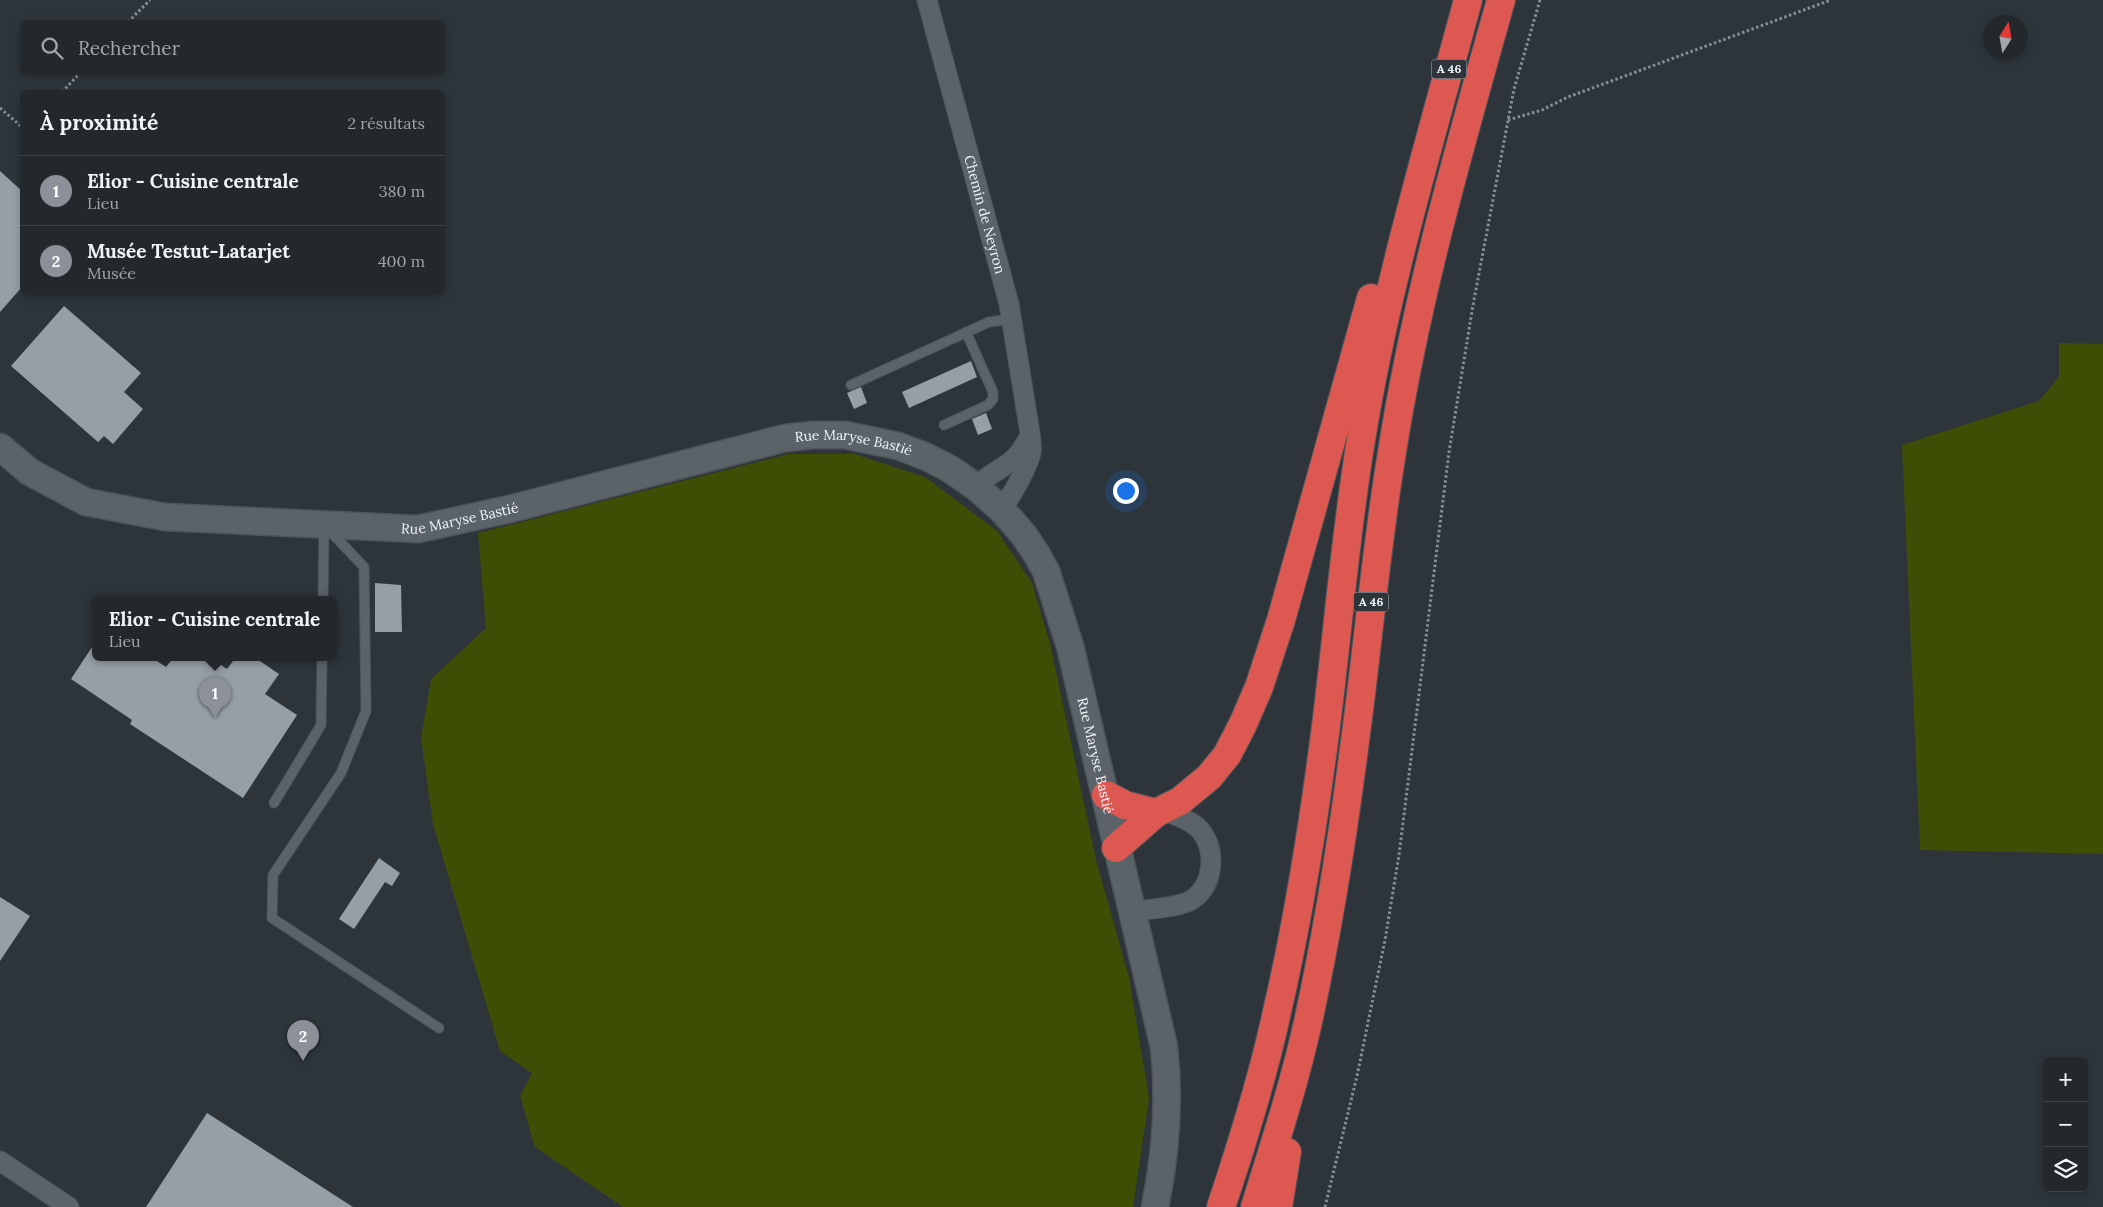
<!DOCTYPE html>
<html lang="fr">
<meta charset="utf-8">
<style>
body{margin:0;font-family:Lora,serif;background:#2a3034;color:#f1f3f6}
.controls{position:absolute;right:15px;bottom:15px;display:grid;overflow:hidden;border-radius:8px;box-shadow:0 2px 8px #0003}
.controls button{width:45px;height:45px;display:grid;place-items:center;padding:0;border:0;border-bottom:1px solid #3f4448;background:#22282c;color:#f1f3f6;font:25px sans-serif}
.compass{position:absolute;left:1983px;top:15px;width:45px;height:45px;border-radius:50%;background:#22282c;box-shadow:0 2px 8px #0003;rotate:11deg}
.you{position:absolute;left:1125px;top:490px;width:18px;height:18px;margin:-12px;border:4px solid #fff;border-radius:50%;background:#1a73e8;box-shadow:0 0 0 8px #1a73e833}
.badge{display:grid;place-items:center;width:32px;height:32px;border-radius:50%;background:#8c9099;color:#fff;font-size:16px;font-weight:700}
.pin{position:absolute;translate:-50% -41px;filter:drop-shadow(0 1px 2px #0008)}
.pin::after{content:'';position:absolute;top:26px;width:18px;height:15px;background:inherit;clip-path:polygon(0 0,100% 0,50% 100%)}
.popup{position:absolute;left:92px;top:596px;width:245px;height:65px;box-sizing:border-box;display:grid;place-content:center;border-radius:8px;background:#22282c;filter:drop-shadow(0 1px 4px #0005);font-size:16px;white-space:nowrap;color:#a2a6a9}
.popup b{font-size:19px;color:#f1f3f6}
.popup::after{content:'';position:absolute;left:50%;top:100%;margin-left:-10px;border:10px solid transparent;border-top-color:#22282c}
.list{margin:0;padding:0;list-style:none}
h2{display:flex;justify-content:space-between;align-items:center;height:65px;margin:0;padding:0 20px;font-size:21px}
h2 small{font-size:16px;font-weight:400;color:#a2a6a9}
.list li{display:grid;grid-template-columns:32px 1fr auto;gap:15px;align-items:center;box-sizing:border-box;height:70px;padding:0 20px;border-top:1px solid #3f4448}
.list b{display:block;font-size:19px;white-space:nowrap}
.list p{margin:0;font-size:16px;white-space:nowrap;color:#a2a6a9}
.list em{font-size:16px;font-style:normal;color:#a2a6a9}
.icon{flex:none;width:28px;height:28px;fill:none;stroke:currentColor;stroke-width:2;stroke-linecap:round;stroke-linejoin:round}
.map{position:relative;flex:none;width:2103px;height:1207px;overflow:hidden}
.search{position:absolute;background:#22282c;box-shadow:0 2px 8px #0003;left:20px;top:20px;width:425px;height:55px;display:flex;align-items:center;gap:12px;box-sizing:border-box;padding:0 18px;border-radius:8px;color:#a2a6a9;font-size:19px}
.panel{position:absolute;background:#22282c;box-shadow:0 2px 8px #0003;left:20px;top:90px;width:425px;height:205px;border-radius:8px}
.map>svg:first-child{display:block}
.green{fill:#3f4e05}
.building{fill:#969fa6}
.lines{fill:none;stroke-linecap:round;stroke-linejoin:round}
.lane-casing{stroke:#4e545a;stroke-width:11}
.street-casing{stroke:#4e545a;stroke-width:21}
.secondary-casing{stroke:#4e545a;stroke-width:29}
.highway-casing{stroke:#4e545a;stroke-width:30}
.path{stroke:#888f94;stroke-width:3;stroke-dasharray:2.5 2.5;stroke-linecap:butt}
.lane{stroke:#5b6369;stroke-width:9}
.street{stroke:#5b6369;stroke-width:19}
.secondary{stroke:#5b6369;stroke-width:26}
.highway{stroke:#dc5851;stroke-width:28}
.labels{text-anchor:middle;stroke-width:5;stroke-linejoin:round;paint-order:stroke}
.shield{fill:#2d353b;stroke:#b5bbbf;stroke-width:1}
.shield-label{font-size:12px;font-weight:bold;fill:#eff4f8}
.street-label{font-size:14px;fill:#eff4f8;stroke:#2d353b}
</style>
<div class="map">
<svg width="2103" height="1207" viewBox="0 0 2103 1207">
<rect width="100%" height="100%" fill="#2d353b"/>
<g class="green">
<polygon points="2059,343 2103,344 2103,854 1920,850 1902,445 2039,401 2059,377"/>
<polygon points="789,454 854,454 925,477 997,531 1032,583 1050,644 1096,860 1129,978 1149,1098 1133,1207 623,1207 535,1147 520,1096 532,1073 500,1051 433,824 421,738 431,679 486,628 478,533"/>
</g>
<g class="building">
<polygon points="0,171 22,191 22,287 0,312"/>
<polygon points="64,306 141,373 124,392 143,409 113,444 104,436 98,442 11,366"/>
<polygon points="971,361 977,377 909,408 902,392"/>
<polygon points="861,387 867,403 854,409 847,393"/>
<polygon points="986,413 992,429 978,435 972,419"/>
<polygon points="375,583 401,585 402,632 375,632"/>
<polygon points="96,641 96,657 151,657 166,667 174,657 209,657 227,669 236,657 254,657 279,674 265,694 297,715 243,798 130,724 132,720 71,679"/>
<polygon points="379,858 400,873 392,886 385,882 354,929 339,919"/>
<polygon points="0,897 30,916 0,961"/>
<polygon points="207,1113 353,1207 146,1207"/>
</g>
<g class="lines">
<g class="lane-casing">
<g id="lane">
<polyline points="851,385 989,322 1012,319"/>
<polyline points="944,425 988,405 993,399 993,392 966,332"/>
<polyline points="329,530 364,567 366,711 341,773 273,875 272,918 439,1028"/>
<polyline points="323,599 324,527"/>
<polyline points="274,803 321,725 322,657"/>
</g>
</g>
<g class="street-casing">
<g id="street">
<path id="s1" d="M 927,0 L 1009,304 L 1030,433 C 1031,439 1032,447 1031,453 C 1028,466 1010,500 1001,509"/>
<path d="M 976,487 C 996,466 1012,470 1028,439"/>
<path d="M 1133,911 C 1149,909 1180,908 1193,899 C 1215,883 1216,849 1200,830 C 1192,820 1174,815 1162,810"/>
<polyline points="0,1161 69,1207"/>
</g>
</g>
<g class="secondary-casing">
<g id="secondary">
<path id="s2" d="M 0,447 L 30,472 L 86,502 L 165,517 L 418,529 L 510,509 L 785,438 L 814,435 L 845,435 L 898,446 L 927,457 L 950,469 L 976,487 L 1001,509 L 1023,534 L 1036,553 L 1046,571 L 1070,646 L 1164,1047 C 1170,1101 1166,1153 1155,1207"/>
</g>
</g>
<g class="highway-casing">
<g id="highway">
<polyline points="1106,795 1125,805 1156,813"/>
<polyline points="1116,848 1156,813 1180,801 1209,777 1227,755 1243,724 1259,687 1281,620 1371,298"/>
<path d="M 1221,1207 C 1242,1144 1262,1081 1276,1016 C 1297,926 1312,833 1324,741 C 1337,643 1344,544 1360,446 C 1384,294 1428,148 1468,0"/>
<path d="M 1255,1207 C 1274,1146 1294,1085 1308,1022 C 1328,930 1343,835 1355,741 C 1368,645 1376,548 1392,452 C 1416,298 1459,149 1501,0"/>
<polyline points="1278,1207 1287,1152"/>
</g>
</g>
<g class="path">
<polyline points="128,22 150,0"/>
<polyline points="62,92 81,72"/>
<polyline points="0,108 22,127"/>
<polyline points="1508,120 1542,110 1568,97 1831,0"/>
<polyline points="1325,1207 1357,1076 1385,940 1399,855 1449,452 1473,305 1514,89 1540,0"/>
</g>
<use href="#lane" class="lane"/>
<use href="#street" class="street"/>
<use href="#secondary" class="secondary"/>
<use href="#highway" class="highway"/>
</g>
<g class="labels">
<g class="shield">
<rect x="1431.5" y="59.5" width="35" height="19" rx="4"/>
<rect x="1353.5" y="592.5" width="35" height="19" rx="4"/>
</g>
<g class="shield-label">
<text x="1449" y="73">A 46</text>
<text x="1371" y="606">A 46</text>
</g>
<g class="street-label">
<text dy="5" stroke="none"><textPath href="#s1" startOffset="222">Chemin de Neyron</textPath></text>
<text dy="5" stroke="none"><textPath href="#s2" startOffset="884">Rue Maryse Bastié</textPath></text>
<text dy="5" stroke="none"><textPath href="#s2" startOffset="479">Rue Maryse Bastié</textPath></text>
<text dy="5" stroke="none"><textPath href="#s2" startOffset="1319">Rue Maryse Bastié</textPath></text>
</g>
</g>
</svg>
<div class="controls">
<button>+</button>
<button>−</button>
<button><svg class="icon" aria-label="layers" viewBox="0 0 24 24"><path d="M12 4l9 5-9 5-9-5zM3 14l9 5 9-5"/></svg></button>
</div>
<svg class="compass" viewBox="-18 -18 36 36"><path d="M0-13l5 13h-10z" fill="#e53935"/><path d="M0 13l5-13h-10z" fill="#a2a6a9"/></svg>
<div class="you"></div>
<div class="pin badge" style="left:215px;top:718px">1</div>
<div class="popup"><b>Elior - Cuisine centrale</b>Lieu</div>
<div class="pin badge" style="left:303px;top:1061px">2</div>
<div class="search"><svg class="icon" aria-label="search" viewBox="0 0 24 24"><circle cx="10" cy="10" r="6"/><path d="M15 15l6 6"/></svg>Rechercher</div>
<section class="panel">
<h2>À proximité<small>2 résultats</small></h2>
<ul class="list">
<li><span class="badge">1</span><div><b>Elior - Cuisine centrale</b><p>Lieu</p></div><em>380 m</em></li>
<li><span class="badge">2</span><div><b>Musée Testut-Latarjet</b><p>Musée</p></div><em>400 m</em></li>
</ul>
</section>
</div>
